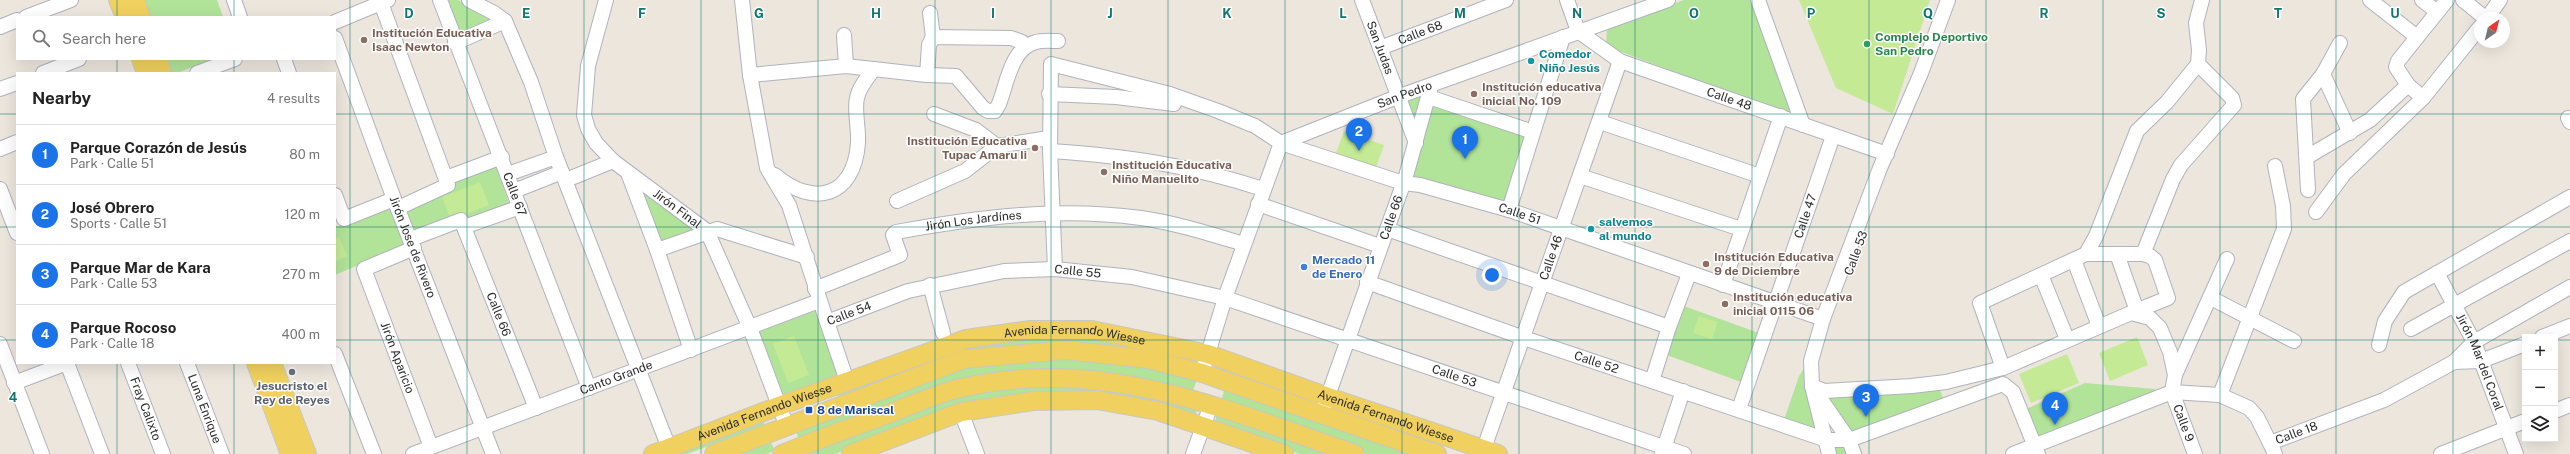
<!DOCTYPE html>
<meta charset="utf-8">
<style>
body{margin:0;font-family:"Public Sans",sans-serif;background:#f6f6f6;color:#222}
.controls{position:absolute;right:12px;bottom:12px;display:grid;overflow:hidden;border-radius:0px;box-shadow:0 4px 16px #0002}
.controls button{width:36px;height:36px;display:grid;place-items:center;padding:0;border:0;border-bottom:1px solid #e0e0e0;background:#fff;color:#222;font:20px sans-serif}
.compass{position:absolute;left:2474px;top:12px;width:36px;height:36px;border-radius:50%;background:#fff;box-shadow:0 4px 16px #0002;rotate:35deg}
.you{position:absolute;left:1492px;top:275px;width:14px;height:14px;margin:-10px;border:3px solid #fff;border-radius:50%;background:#1a73e8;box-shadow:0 0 0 6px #1a73e833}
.badge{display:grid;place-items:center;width:26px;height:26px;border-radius:50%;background:#1a73e8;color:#fff;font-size:13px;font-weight:700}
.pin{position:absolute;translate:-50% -33px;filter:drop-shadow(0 1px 2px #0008)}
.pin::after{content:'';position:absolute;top:21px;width:14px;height:12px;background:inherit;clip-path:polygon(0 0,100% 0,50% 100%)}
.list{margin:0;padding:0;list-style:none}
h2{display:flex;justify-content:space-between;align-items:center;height:52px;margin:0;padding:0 16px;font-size:17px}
h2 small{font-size:13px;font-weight:400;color:#767676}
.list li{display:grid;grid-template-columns:26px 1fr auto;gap:12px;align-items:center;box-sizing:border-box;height:60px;padding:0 16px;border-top:1px solid #e0e0e0}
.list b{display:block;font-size:15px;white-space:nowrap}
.list p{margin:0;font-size:13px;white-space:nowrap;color:#767676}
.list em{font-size:13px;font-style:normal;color:#767676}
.icon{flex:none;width:22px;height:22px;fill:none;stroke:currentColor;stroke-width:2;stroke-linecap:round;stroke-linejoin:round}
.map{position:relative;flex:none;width:2570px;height:454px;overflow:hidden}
.search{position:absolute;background:#fff;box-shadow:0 4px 16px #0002;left:16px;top:16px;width:320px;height:44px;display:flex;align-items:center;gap:10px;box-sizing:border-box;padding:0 14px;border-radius:0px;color:#767676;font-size:15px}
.panel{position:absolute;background:#fff;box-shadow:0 4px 16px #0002;left:16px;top:72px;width:320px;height:292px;border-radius:0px}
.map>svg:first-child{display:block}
.green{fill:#b1e399}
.pitch{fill:#c4ea95}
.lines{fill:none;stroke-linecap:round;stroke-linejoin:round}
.minor-casing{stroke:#b0b3be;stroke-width:16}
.major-casing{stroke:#c8c8c8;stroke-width:20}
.minor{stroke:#fff;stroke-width:14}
.major{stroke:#f0d05e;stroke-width:18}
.grid{fill:none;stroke:#0f766e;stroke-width:1;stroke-opacity:0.55}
.education-dot{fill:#8d6e63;stroke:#fff;stroke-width:1.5}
.leisure-dot{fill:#2e9e5b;stroke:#fff;stroke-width:1.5}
.culture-dot{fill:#0f9aa8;stroke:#fff;stroke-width:1.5}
.shop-dot{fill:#3f7fe0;stroke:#fff;stroke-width:1.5}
.worship-dot{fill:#6b7280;stroke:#fff;stroke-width:1.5}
.transit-dot{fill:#1a4fb4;stroke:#fff;stroke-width:1.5}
.labels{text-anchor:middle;stroke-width:3;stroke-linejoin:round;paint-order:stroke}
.education-label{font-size:12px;font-weight:bold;fill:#785e54;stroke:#fff;text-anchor:start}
.street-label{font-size:12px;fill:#2a2a2a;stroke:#fff}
.leisure-label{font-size:12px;font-weight:bold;fill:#27864d;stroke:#fff;text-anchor:start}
.culture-label{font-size:12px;font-weight:bold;fill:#0d838f;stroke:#fff;text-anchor:start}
.shop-label{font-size:12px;font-weight:bold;fill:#366cbe;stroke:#fff;text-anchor:start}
.worship-label{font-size:12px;font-weight:bold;fill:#5b616d;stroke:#fff}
.transit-label{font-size:12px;font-weight:bold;fill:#164399;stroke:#fff;text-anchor:start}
.grid-label{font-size:13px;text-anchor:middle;font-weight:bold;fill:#0f766e;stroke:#fff;stroke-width:3;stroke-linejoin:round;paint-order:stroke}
</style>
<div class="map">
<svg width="2570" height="454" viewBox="0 0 2570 454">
<rect width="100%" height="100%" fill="#ece6dd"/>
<g class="green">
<polygon points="144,0 217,0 223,17 150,17"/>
<polygon points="443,0 458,0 495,21 457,39"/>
<polygon points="1684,0 1753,0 1796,118 1606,46 1607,28"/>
<polygon points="165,59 213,59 177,73 170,73"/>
<polygon points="1427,90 1415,137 1400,99"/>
<polygon points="1429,99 1527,132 1506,205 1422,178 1405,182"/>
<polygon points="495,164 510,206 414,234 402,208 450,180"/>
<polygon points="639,186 696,229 657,247"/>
<polygon points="390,205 406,245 335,275 335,226 341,226"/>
<polygon points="1681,305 1759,333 1744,383 1664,354"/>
<polygon points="818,310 843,377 783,399 756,333"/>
<polygon points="1024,336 1087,336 1200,359 1197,367 1064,343 1009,346 959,354 839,399 836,391 956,348"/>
<polygon points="1078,355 1198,377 1192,393 1131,376 1094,372 1042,371 799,441 795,427 945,370"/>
<polygon points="1803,370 1807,372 1825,437 1783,423 1799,376"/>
<polygon points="1084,383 1198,405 1194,419 1110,396 891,433 835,454 805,454 951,397 1000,388"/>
<polygon points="2085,383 2155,389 2157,394 2037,441 2026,409"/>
<polygon points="1225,386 1421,454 1367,454 1221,403"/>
<polygon points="1939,388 1943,398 1850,436 1821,394"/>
<polygon points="1218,412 1335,454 1300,454 1214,425"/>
<polygon points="762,417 765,426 687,454 660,454"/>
<polygon points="769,438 775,451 766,454 726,454"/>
<polygon points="1847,442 1851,454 1832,454 1831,443"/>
</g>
<g class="pitch">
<polygon points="1799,0 1930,0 1893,114 1836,88"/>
<polygon points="1344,131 1384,145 1375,170 1335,156"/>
<polygon points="480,182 489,205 451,220 442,197"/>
<polygon points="339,237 347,256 335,261 335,238"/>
<polygon points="1699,316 1718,322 1712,339 1693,333"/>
<polygon points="794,336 809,375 788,383 773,344"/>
<polygon points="2137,337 2148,365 2110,381 2099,353"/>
<polygon points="2067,354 2079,383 2031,403 2019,374"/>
</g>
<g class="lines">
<g class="minor-casing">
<g id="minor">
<polyline points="234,0 240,17"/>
<path id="s1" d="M 440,0 L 589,388"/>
<polyline points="469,0 494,13 505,21 531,82 556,157 669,448"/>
<path id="s2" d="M 606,0 L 588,66 L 584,115 L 588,129 L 596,143 L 613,161 L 707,231 L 750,328 L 787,427"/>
<polyline points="742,0 750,75 767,168 789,205 827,322"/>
<path id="s3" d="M 1362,0 L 1416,143"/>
<path id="s4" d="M 1567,0 L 1578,31 L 1620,61 L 1887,154"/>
<polyline points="1758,0 1803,125"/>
<polyline points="2370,0 2417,37"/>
<polyline points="2422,0 2436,11"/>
<polyline points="2463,0 2485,18"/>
<polyline points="381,3 448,185 398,208"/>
<polyline points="930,13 933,37"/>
<polyline points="26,17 71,0"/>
<polyline points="2487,18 2500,0"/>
<polyline points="335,22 388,0"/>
<polyline points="0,27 17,20"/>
<polyline points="844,35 846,66"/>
<path id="s5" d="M 335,38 L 394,199 L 493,454"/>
<polyline points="455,43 505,21"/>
<path id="s6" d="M 1380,48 L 1506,0"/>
<polyline points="284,59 289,73"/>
<polyline points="43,73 79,59"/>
<polyline points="197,73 235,59"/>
<polyline points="2323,74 2350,133"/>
<path d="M 750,75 L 846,66 L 927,75 L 956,76 L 983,108 L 988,111 L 995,111 L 999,104 C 1007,84 1011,48 1036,42 C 1042,40 1051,41 1058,41"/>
<polyline points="927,75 929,45 933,37 1011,38 1022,42 1025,47"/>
<polyline points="0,89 17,83"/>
<polyline points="1049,94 1116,97 1174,104"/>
<polyline points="1429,97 1533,132"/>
<polyline points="2423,98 2408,85 2396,67 2398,61 2447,0"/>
<polyline points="934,114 976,130 997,146"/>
<polyline points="2568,118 2570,122"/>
<polyline points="1600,122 1760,176"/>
<polyline points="0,149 17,142"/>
<path d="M 1050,151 C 1127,156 1189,165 1263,189"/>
<polyline points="2307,157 2370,120 2408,85"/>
<polyline points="628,173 657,250 691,350"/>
<polyline points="508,174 556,157"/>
<path d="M 775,175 C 814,208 854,197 858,143 C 859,130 854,109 857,98 C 859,87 868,77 874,69"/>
<polyline points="1580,176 1741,229"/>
<polyline points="446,178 502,157"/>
<polyline points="566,180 613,161"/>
<polyline points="0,189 17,233"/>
<polyline points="2308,190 2303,99 2323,74 2340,43"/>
<polyline points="514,191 562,172"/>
<polyline points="335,195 344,219 394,199"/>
<polyline points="897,201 965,171 997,146 1049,138"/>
<polyline points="1258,204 1380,246"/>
<polyline points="1509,210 1563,37"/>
<polyline points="2316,212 2344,174 2423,98 2480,27"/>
<polyline points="464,227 520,207"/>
<polyline points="1387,229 1669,327"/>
<path id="s7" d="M 411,239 L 461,220 L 536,408"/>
<path id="s8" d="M 414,248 L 364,269 L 431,447"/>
<polyline points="657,250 717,229 807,257"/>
<polyline points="2117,254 2137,311"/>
<polyline points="2143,254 2173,179 2181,165 2234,105 2232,98 2198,64"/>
<polyline points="2074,260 2099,326"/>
<path id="s9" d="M 1055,269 L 1050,151 L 1051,64 L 1170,94 L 1218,111 L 1255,126 L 1281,143 L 1403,183 L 1420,185 L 1509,210 L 1823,319"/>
<path id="s10" d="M 2437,273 L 2474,342 L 2516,454"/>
<polyline points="2041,275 2067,339"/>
<path id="s11" d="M 1367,282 L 1524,338 L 1827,440 L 1849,440 L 2003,384 L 2013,392 L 2038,454"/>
<polyline points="930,285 943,333"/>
<polyline points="1723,285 1781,116"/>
<path id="s12" d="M 815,289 L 900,255 L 893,235 L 896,232 C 979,217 1056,207 1141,218 C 1176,223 1210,234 1244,244"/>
<polyline points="2211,298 2294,341"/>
<polyline points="2131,313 2168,298 2155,260 2150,256 2143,254 2086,254 2096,236 2137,131 2167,102 2198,64 2199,50 2196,23 2202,0"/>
<polyline points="2411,329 2570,241"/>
<polyline points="2542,337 2570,326"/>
<polyline points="0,344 42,454"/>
<polyline points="2379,345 2385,321 2404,292 2570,197"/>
<polyline points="335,354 374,454"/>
<polyline points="2454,362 2474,342 2570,287"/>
<polyline points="67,363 102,454"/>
<path id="s13" d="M 128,363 L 163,454"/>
<path id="s14" d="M 187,363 L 222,454"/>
<polyline points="2003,368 1980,303 2086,254"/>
<path id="s15" d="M 1202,373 L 1225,298 L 1281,143 L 1397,97 L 1668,0"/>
<polyline points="2175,375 2227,259"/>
<path id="s16" d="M 847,381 L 827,322 L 908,291 L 1004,271 L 1055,269 L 1132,277 L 1225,298 L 1684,454"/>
<polyline points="1652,381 1669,327 1689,274"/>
<polyline points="14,383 67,363"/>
<path id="s17" d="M 1812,386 L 1824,391 L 1912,386 L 1946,382 L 2003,368 L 2131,313 L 2150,318 L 2160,328 L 2170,352 L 2175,375 L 2172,392 L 2195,454"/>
<polyline points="2220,395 2284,229 2283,206 2275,166"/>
<polyline points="1820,398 1849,440 1854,454"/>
<path id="s18" d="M 1324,407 L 1406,176 L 1431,86"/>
<path id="s19" d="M 1739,409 L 1833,136"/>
<polyline points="2555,411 2570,405"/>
<polyline points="961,412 977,454"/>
<polyline points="2270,443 2275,454"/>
<path id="s20" d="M 413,454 L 819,301"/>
<polyline points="1193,454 1211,405"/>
<path id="s21" d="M 1482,454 L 1620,61"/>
<polyline points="1662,454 1683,391"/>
<polyline points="1829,454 1812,386 1811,361 1823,319 1880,168 1921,73 1948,0"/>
<path id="s22" d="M 2013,454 L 2172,392 L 2220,395 L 2249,408 L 2257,417 L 2270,443 L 2384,400 L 2454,362 L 2481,361 L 2525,344"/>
<polyline points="2441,454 2525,421"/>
</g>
</g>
<g class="major-casing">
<g id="major">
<polyline points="118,0 125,17"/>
<polyline points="135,0 141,17"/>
<polyline points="141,59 146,73"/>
<polyline points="157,59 162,73"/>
<polyline points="256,363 290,454"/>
<polyline points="272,363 307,454"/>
<path id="s23" d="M 653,454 L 779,406 L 966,339 L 1030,330 L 1092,330 L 1208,354 L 1328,397 L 1498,454"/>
<polyline points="714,454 964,359 1066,350 1148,359 1202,373 1437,454"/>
<path d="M 782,454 C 819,439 856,426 893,412 C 915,404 938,393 961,388 C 1102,355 1224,409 1355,454"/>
<polyline points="851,454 961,412 1033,401 1097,400 1158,411 1284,454"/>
</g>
</g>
<use href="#minor" class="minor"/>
<use href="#major" class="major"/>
</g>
<path class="grid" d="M 117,0 L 117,17M 234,0 L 234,17M 350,0 L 350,454M 467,0 L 467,454M 584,0 L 584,454M 701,0 L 701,454M 818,0 L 818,454M 935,0 L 935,454M 1051,0 L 1051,454M 1168,0 L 1168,454M 1285,0 L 1285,454M 1402,0 L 1402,454M 1519,0 L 1519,454M 1635,0 L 1635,454M 1752,0 L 1752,454M 1869,0 L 1869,454M 1986,0 L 1986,454M 2103,0 L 2103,454M 2220,0 L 2220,454M 2336,0 L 2336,454M 2453,0 L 2453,454M 117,59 L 117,73M 234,59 L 234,73M 0,114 L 17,114M 335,114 L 2570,114M 0,227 L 17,227M 335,227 L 2570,227M 0,340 L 17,340M 335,340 L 2525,340M 2555,340 L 2570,340M 117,363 L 117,454M 234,363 L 234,454"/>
<g class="education-dot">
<circle cx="364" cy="40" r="4"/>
<circle cx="1474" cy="94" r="4"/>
<circle cx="1035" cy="148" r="4"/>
<circle cx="1104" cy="172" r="4"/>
<circle cx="1706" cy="264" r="4"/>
<circle cx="1725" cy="304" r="4"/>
</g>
<circle class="leisure-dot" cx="1867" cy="44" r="4"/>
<g class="culture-dot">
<circle cx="1531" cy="61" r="4"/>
<circle cx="1591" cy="229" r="4"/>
</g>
<circle class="shop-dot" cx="1304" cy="267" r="4"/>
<circle class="worship-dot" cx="292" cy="372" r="4"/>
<rect class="transit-dot" x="805" y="406" width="8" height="8" rx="2"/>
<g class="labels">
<g class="education-label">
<text x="372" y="37">Institución Educativa<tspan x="372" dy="14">Isaac Newton</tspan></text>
<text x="1482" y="91">Institución educativa<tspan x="1482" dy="14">inicial No. 109</tspan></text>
<text x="1027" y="145" text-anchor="end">Institución Educativa<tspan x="1027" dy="14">Tupac Amaru Ii</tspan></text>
<text x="1112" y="169">Institución Educativa<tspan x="1112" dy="14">Niño Manuelito</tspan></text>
<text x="1714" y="261">Institución Educativa<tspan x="1714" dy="14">9 de Diciembre</tspan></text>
<text x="1733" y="301">Institución educativa<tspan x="1733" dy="14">inicial 0115 06</tspan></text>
</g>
<g class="street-label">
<text dy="4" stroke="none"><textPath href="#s6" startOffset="43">Calle 68</textPath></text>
<text dy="4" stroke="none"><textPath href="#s3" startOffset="51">San Judas</textPath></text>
<text dy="4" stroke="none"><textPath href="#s15" startOffset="376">San Pedro</textPath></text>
<text dy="4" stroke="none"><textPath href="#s4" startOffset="200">Calle 48</textPath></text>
<text dy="4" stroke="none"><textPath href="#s1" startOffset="208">Calle 67</textPath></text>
<text dy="4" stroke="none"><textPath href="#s2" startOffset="253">Jirón Final</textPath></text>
<text dy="4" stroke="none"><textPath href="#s9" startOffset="699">Calle 51</textPath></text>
<text dy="4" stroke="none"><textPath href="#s19" startOffset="204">Calle 47</textPath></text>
<text dy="4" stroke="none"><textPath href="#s18" startOffset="201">Calle 66</textPath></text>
<text dy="4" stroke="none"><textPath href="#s12" startOffset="195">Jirón Los Jardínes</textPath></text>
<text dy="4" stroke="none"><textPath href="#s5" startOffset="223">Jirón Jose de Rivero</textPath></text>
<text transform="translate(1856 253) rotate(-70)" y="4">Calle 53</text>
<text dy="4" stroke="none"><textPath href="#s21" startOffset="208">Calle 46</textPath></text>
<text dy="4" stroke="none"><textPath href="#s16" startOffset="321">Calle 55</textPath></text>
<text dy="4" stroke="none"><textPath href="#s7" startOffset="155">Calle 66</textPath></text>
<text dy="4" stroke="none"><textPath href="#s16" startOffset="86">Calle 54</textPath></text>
<text dy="4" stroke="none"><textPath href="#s23" startOffset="443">Avenida Fernando Wiesse</textPath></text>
<text dy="4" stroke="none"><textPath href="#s8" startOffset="149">Jirón Aparicio</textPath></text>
<text dy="4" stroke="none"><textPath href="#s11" startOffset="243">Calle 52</textPath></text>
<text dy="4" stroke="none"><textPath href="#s10" startOffset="99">Jirón Mar del Coral</textPath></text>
<text dy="4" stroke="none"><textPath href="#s16" startOffset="713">Calle 53</textPath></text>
<text dy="4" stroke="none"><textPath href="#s20" startOffset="217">Canto Grande</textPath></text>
<text dy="4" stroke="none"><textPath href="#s13" startOffset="49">Fray Calixto</textPath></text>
<text dy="4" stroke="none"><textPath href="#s14" startOffset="49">Luna Enrique</textPath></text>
<text dy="4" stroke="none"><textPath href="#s23" startOffset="119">Avenida Fernando Wiesse</textPath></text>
<text dy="4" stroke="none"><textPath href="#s23" startOffset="767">Avenida Fernando Wiesse</textPath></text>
<text dy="4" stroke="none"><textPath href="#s17" startOffset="467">Calle 9</textPath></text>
<text dy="4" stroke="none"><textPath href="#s22" startOffset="320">Calle 18</textPath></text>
</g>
<g class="leisure-label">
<text x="1875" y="41">Complejo Deportivo<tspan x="1875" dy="14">San Pedro</tspan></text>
</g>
<g class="culture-label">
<text x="1539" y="58">Comedor<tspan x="1539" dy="14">Niño Jesús</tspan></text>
<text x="1599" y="226">salvemos<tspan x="1599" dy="14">al mundo</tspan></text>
</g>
<g class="shop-label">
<text x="1312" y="264">Mercado 11<tspan x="1312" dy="14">de Enero</tspan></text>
</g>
<g class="worship-label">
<text x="292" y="390">Jesucristo el<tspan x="292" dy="14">Rey de Reyes</tspan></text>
</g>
<g class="transit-label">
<text x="817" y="414">8 de Mariscal</text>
</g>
</g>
<g class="grid-label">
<text x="409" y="18">D</text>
<text x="526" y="18">E</text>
<text x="642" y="18">F</text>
<text x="759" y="18">G</text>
<text x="876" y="18">H</text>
<text x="993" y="18">I</text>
<text x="1110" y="18">J</text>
<text x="1227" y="18">K</text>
<text x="1343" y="18">L</text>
<text x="1460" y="18">M</text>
<text x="1577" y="18">N</text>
<text x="1694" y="18">O</text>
<text x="1811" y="18">P</text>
<text x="1928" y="18">Q</text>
<text x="2044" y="18">R</text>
<text x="2161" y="18">S</text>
<text x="2278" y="18">T</text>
<text x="2395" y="18">U</text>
<text x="13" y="402">4</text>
</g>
</svg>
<div class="controls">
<button>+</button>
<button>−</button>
<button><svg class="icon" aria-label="layers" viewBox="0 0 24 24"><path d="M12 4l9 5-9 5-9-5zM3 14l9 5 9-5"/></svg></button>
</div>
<svg class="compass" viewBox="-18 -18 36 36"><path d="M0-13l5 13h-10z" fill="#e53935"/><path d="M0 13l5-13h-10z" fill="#767676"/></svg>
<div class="you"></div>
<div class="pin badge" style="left:1465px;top:159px">1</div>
<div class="pin badge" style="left:1359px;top:151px">2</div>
<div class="pin badge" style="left:1866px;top:417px">3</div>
<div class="pin badge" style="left:2055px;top:425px">4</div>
<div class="search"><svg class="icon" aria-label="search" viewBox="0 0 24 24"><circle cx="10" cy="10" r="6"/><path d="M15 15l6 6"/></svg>Search here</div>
<section class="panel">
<h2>Nearby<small>4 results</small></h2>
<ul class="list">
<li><span class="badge">1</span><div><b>Parque Corazón de Jesús</b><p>Park · Calle 51</p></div><em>80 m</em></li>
<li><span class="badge">2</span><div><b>José Obrero</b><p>Sports · Calle 51</p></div><em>120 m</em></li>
<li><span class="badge">3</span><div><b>Parque Mar de Kara</b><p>Park · Calle 53</p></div><em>270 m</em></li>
<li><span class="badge">4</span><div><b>Parque Rocoso</b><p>Park · Calle 18</p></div><em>400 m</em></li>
</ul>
</section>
</div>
